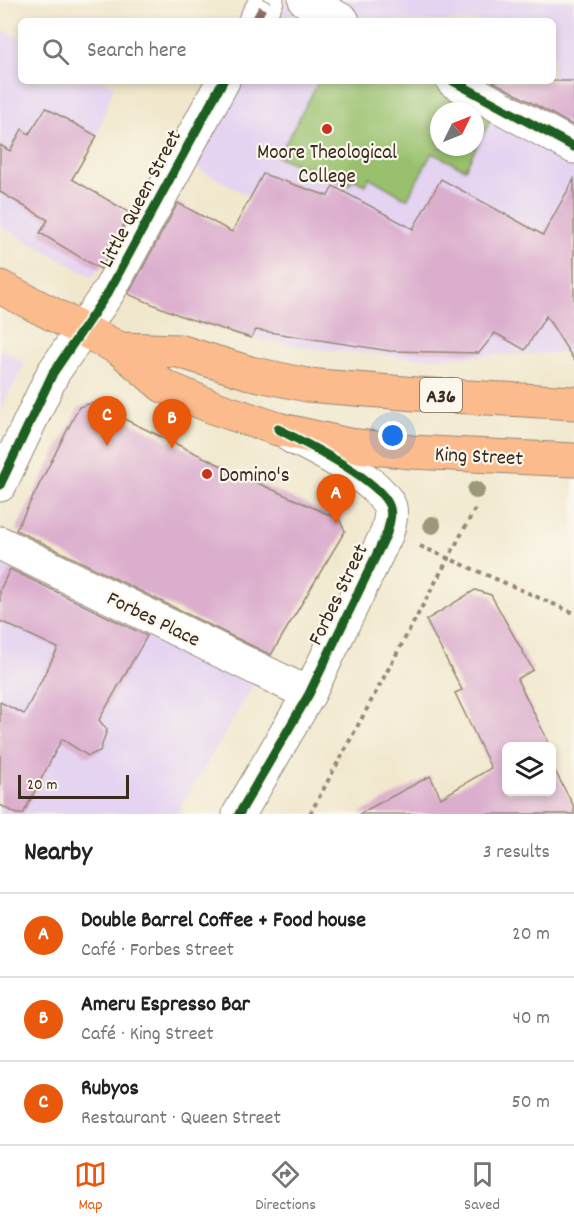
<!DOCTYPE html>
<meta charset="utf-8">
<style>
body{margin:0;font-family:Dekko,sans-serif;background:#f6f6f6;color:#222}
.controls{position:absolute;right:18px;bottom:18px;display:grid;overflow:hidden;border-radius:9px;box-shadow:0 3px 9px #0003}
.controls button{width:54px;height:54px;display:grid;place-items:center;padding:0;border:0;border-bottom:2px solid #e0e0e0;background:#fff;color:#222;font:30px sans-serif}
.compass{position:absolute;left:430px;top:102px;width:54px;height:54px;border-radius:50%;background:#fff;box-shadow:0 3px 9px #0003;rotate:47deg}
.scale{position:absolute;left:18px;bottom:15px;width:111px;box-sizing:border-box;padding-left:6px;border:3px solid #3b2a1e;border-top:0;font-size:16px;line-height:21px;white-space:nowrap;color:#3b2a1e;-webkit-text-stroke:4px #fbf7ec;paint-order:stroke}
.you{position:absolute;left:393px;top:436px;width:21px;height:21px;margin:-15px;border:4px solid #fff;border-radius:50%;background:#1a73e8;box-shadow:0 0 0 9px #1a73e833}
.badge{display:grid;place-items:center;width:39px;height:39px;border-radius:50%;background:#ea580c;color:#fff;font-size:20px;font-weight:700}
.pin{position:absolute;translate:-50% -50px;filter:drop-shadow(0 2px 3px #0008)}
.pin::after{content:'';position:absolute;top:32px;width:21px;height:18px;background:inherit;clip-path:polygon(0 0,100% 0,50% 100%)}
.list{margin:0;padding:0;list-style:none}
h2{display:flex;justify-content:space-between;align-items:center;height:78px;margin:0;padding:0 24px;font-size:26px}
h2 small{font-size:20px;font-weight:400;color:#767676}
.list li{display:grid;grid-template-columns:39px 1fr auto;gap:18px;align-items:center;box-sizing:border-box;height:84px;padding:0 24px;border-top:2px solid #e0e0e0}
.list b{display:block;font-size:22px;white-space:nowrap}
.list p{margin:0;font-size:20px;white-space:nowrap;color:#767676}
.list em{font-size:20px;font-style:normal;color:#767676}
.icon{flex:none;width:33px;height:33px;fill:none;stroke:currentColor;stroke-width:2;stroke-linecap:round;stroke-linejoin:round}
.map{position:relative;flex:none;width:574px;height:814px;overflow:hidden}
.search{position:absolute;background:#fff;box-shadow:0 3px 9px #0003;left:18px;right:18px;top:18px;height:66px;display:flex;align-items:center;gap:15px;box-sizing:border-box;padding:0 21px;border-radius:9px;color:#767676;font-size:22px}
.sheet{height:330px;background:#fff}
nav{display:flex;justify-content:space-around;align-items:center;box-sizing:border-box;height:84px;border-top:2px solid #e0e0e0;background:#fff;font-size:16px;color:#767676}
nav a{display:grid;justify-items:center;gap:3px}
nav .on{color:#ea580c}
.map>svg:first-child{display:block}
.built{fill:#e4d3f1;fill-rule:evenodd}
.green{fill:#99c16d;stroke:#6a7646;stroke-width:1.5;fill-rule:evenodd}
.building{fill:#dcaece}
.lines{fill:none;stroke-linecap:round;stroke-linejoin:round}
.minor-casing{stroke:#968875;stroke-width:35}
.highway-casing{stroke:#968875;stroke-width:35}
.path{stroke:#968875;stroke-width:4;stroke-dasharray:4.5 4.5;stroke-linecap:butt}
.minor{stroke:#fff;stroke-width:33}
.highway{stroke:#fbbb8c;stroke-width:33}
.quiet{stroke:#8d6e63;stroke-width:8;stroke-dasharray:15 8;stroke-linecap:butt}
.cycleway-casing{stroke:#fbf7ec;stroke-width:13}
.cycleway{stroke:#1b5e20;stroke-width:9}
.tree{fill:#9c987a}
.poi-dot{fill:#c8321e;stroke:#fbf7ec;stroke-width:2}
.labels{text-anchor:middle;stroke-width:4.5;stroke-linejoin:round;paint-order:stroke}
.shield{fill:#fbf7ec;stroke:#75685c;stroke-width:1.5}
.shield-label{font-size:20px;font-weight:bold;fill:#3b2a1e}
.poi-label{font-size:21px;fill:#3b2a1e;stroke:#fbf7ec}
.street-label{font-size:21px;fill:#3b2a1e;stroke:#fbf7ec}
</style>
<div class="map">
<svg width="574" height="814" viewBox="0 0 574 814">
<rect width="100%" height="100%" fill="#fbf7ec"/>
<filter id="ink" filterUnits="userSpaceOnUse"><feTurbulence type="fractalNoise" baseFrequency=".0167" numOctaves="2"/><feDisplacementMap in="SourceGraphic" scale="12" xChannelSelector="R" yChannelSelector="G"/><feConvolveMatrix kernelMatrix="1 2 1 2 8 2 1 2 1" color-interpolation-filters="sRGB"/></filter>
<filter id="wash" filterUnits="userSpaceOnUse"><feTurbulence type="fractalNoise" baseFrequency=".008" numOctaves="4" result="noise"/><feDisplacementMap in="SourceGraphic" scale="24" xChannelSelector="R" yChannelSelector="G"/><feGaussianBlur stdDeviation="1.35" result="paint"/><feColorMatrix in="noise" values="0 0 0 0 0 0 0 0 0 0 0 0 0 0 0 0 0 1.4 0 .05"/><feComposite in="paint" operator="in"/></filter>
<g filter="url(#wash)">
<rect width="100%" height="100%" fill="#f0e7cc"/>
<g class="built">
<path d="M 288,0 L 574,0 L 574,352 L 418,358 L 318,349 L 251,338 L 184,317 L 123,291 L 174,202 L 232,232 L 255,188 L 249,196 L 195,167 L 243,81 L 553,81 L 553,21 L 276,21 ZM 439,111 L 475,111 L 475,147 L 439,147 Z"/>
<polygon points="0,29 21,39 21,81 104,81 114,86 97,136 72,178 130,211 93,277 0,226"/>
<polygon points="0,349 25,363 0,411"/>
<polygon points="0,563 257,679 177,814 0,814"/>
</g>
<path class="green" d="M 319,81 L 430,81 L 493,115 L 465,169 L 432,153 L 407,199 L 369,177 L 365,185 L 353,179 L 349,185 L 278,157 ZM 439,111 L 475,111 L 475,147 L 439,147 Z"/>
<g id="blocks">
<g class="building">
<polygon points="492,81 574,81 574,126"/>
<polygon points="46,108 97,136 72,179 130,213 100,269 40,233 48,220 0,192 0,145 10,151 22,129 29,134"/>
<polygon points="263,174 328,196 333,186 413,229 441,179 543,235 574,179 574,360 546,316 525,350 495,333 479,353 390,351 256,330 251,338 184,317 130,295 129,293 178,203 232,232"/>
<polygon points="91,403 253,481 339,519 345,531 271,655 16,530 79,407"/>
<polygon points="10,569 147,636 99,720 107,730 100,751 88,756 62,739 23,814 17,814 0,805 0,702 24,714 58,648 0,621 0,590"/>
<polygon points="475,590 491,595 533,670 517,679 548,741 541,747 507,747 507,792 552,792 552,765 574,807 574,814 359,814 430,776 441,798 491,768 455,693 462,690 426,620"/>
</g>
</g>
</g>
<g filter="url(#ink)">
<use href="#blocks" fill-opacity="0" stroke="#968875" stroke-width="1.5"/>
<g class="lines">
<g class="minor-casing">
<g id="minor">
<polyline points="305,0 343,21"/>
<polyline points="255,21 267,0"/>
<polyline points="453,81 574,147"/>
<polyline points="0,485 53,373 109,291 223,81"/>
<polyline points="0,543 309,694"/>
<path d="M 239,814 L 309,694 L 387,533 C 389,524 393,514 389,505 C 376,479 318,449 292,437"/>
</g>
</g>
<g class="highway-casing">
<g id="highway">
<polyline points="0,287 120,349 179,351 250,373 307,385 416,394 574,403"/>
<polyline points="120,349 163,386 215,408 278,429 349,445 411,452 574,460"/>
</g>
</g>
<g class="path">
<polyline points="420,546 574,613"/>
<polyline points="310,814 476,507"/>
</g>
<use href="#minor" class="minor"/>
<use href="#highway" class="highway"/>
<polyline class="quiet" points="255,21 267,0"/>
<g class="cycleway-casing">
<g id="cycleway">
<polyline points="453,81 574,147"/>
<polyline points="0,485 53,373 109,291 223,81"/>
<path d="M 239,814 L 309,694 L 387,533 C 389,524 393,514 389,505 C 377,478 305,443 278,429"/>
</g>
</g>
<use href="#cycleway" class="cycleway"/>
</g>
<g class="tree">
<circle cx="476" cy="490" r="9"/>
<circle cx="432" cy="525" r="9"/>
</g>
</g>
<g class="poi-dot">
<circle cx="327" cy="129" r="6"/>
<circle cx="207" cy="474" r="6"/>
</g>
<g class="labels">
<rect class="shield" x="420" y="378" width="42" height="34" rx="4.5"/>
<g class="shield-label">
<text x="441" y="402">A36</text>
</g>
<g class="poi-label">
<text x="327" y="158">Moore Theological<tspan x="327" dy="24">College</tspan></text>
<text x="219" y="481" text-anchor="start">Domino's</text>
</g>
<g class="street-label">
<text transform="translate(139 198) rotate(-62)" y="7">Little Queen Street</text>
<text transform="translate(479 455) rotate(3)" y="7">King Street</text>
<text transform="translate(337 594) rotate(-64)" y="7">Forbes Street</text>
<text transform="translate(154 618) rotate(26)" y="7">Forbes Place</text>
</g>
</g>
</svg>
<div class="controls">
<button><svg class="icon" aria-label="layers" viewBox="0 0 24 24"><path d="M12 4l9 5-9 5-9-5zM3 14l9 5 9-5"/></svg></button>
</div>
<svg class="compass" viewBox="-18 -18 36 36"><path d="M0-13l5 13h-10z" fill="#e53935"/><path d="M0 13l5-13h-10z" fill="#767676"/></svg>
<div class="scale">20 m</div>
<div class="you"></div>
<div class="pin badge" style="left:336px;top:524px">A</div>
<div class="pin badge" style="left:172px;top:449px">B</div>
<div class="pin badge" style="left:107px;top:446px">C</div>
<div class="search"><svg class="icon" aria-label="search" viewBox="0 0 24 24"><circle cx="10" cy="10" r="6"/><path d="M15 15l6 6"/></svg>Search here</div>
</div>
<section class="sheet">
<h2>Nearby<small>3 results</small></h2>
<ul class="list">
<li><span class="badge">A</span><div><b>Double Barrel Coffee + Food house</b><p>Café · Forbes Street</p></div><em>20 m</em></li>
<li><span class="badge">B</span><div><b>Ameru Espresso Bar</b><p>Café · King Street</p></div><em>40 m</em></li>
<li><span class="badge">C</span><div><b>Rubyos</b><p>Restaurant · Queen Street</p></div><em>50 m</em></li>
</ul>
</section>
<nav>
<a class="on"><svg class="icon" aria-label="map" viewBox="0 0 24 24"><path d="M3 6l6-2 6 2 6-2v14l-6 2-6-2-6 2zM9 4v14M15 6v14"/></svg>Map</a>
<a><svg class="icon" aria-label="directions" viewBox="0 0 24 24"><path d="M12 3l9 9-9 9-9-9zM9 14v-3h6M13 9l2 2-2 2"/></svg>Directions</a>
<a><svg class="icon" aria-label="saved" viewBox="0 0 24 24"><path d="M7 4h10v16l-5-4-5 4z"/></svg>Saved</a>
</nav>
